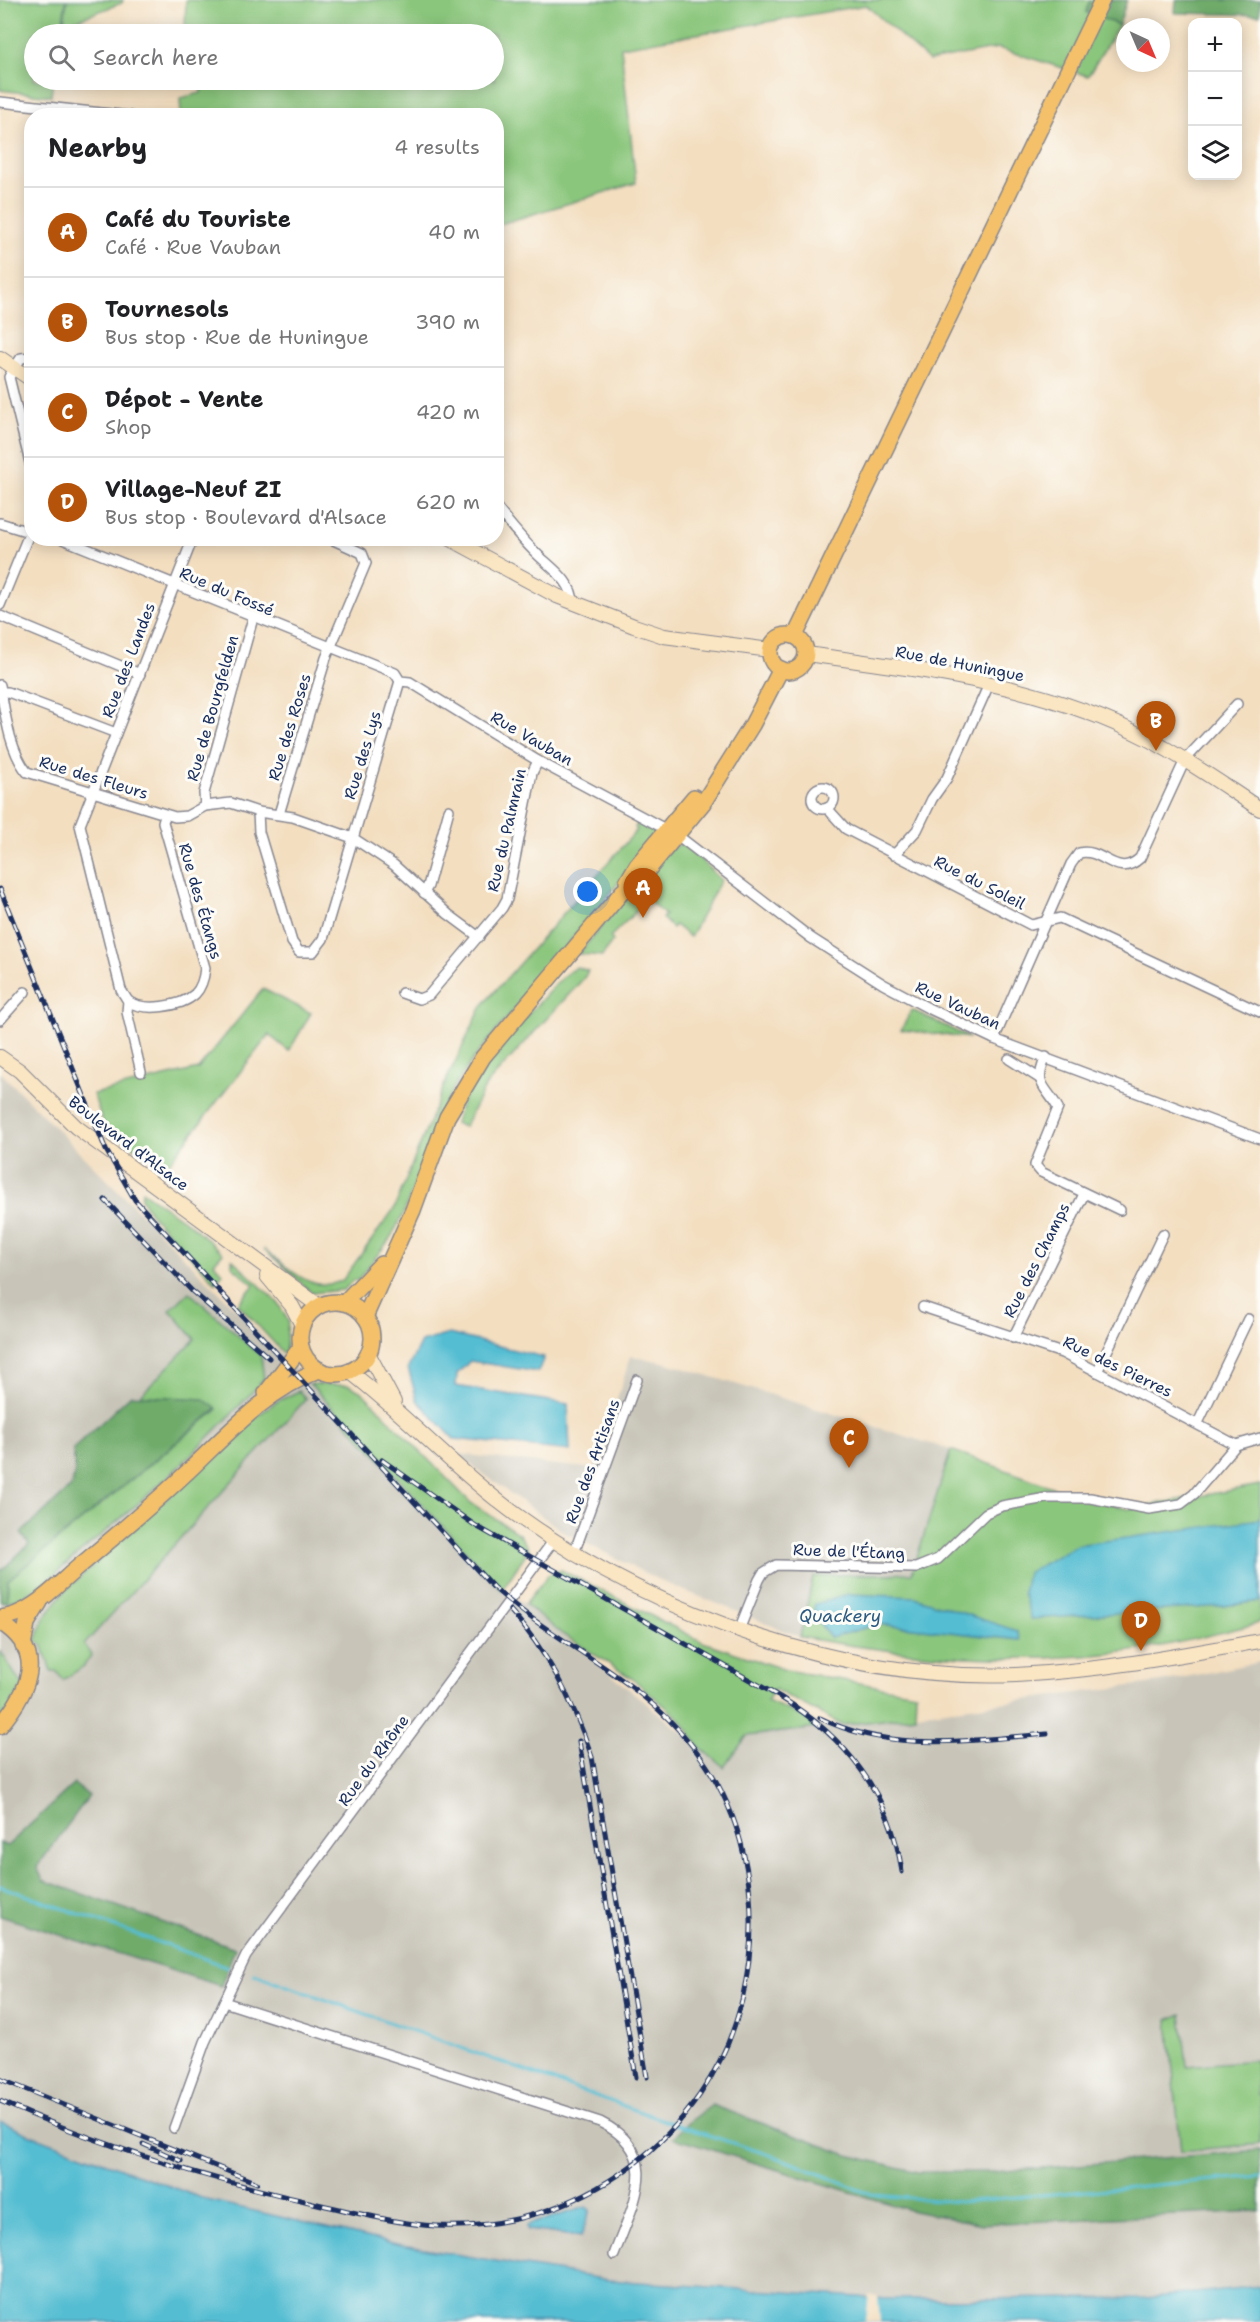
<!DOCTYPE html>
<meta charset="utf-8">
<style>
body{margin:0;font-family:"Shantell Sans",sans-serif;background:#f6f6f6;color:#202124}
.controls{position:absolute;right:18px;top:18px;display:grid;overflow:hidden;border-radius:12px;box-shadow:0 3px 15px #0003}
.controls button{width:54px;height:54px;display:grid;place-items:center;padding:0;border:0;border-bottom:2px solid #e0e0e0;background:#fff;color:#202124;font:30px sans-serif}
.compass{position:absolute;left:1116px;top:18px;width:54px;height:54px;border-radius:50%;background:#fff;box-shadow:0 3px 15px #0003;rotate:136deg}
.you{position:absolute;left:588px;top:892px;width:21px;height:21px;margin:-15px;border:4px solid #fff;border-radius:50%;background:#1a73e8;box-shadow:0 0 0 9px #1a73e833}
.badge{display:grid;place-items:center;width:39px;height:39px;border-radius:50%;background:#b45309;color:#fff;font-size:20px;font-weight:700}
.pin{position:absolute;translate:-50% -50px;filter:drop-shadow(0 2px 3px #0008)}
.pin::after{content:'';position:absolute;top:32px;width:21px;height:18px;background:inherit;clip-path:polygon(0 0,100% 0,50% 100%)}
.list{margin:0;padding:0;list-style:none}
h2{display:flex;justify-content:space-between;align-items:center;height:78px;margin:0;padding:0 24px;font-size:26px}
h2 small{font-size:20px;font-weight:400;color:#757577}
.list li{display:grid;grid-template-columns:39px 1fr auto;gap:18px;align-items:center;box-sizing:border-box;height:90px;padding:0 24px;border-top:2px solid #e0e0e0}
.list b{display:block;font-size:22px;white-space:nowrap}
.list p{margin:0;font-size:20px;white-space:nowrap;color:#757577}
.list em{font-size:20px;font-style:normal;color:#757577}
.icon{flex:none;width:33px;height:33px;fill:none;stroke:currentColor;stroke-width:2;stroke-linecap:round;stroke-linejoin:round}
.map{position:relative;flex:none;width:1260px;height:2322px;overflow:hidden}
.search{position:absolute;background:#fff;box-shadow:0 3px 15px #0003;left:24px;top:24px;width:480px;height:66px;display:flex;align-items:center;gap:15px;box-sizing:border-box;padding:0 21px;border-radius:33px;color:#757577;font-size:22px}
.panel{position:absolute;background:#fff;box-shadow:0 3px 15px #0003;left:24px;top:108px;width:480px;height:438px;border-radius:24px}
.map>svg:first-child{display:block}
.industrial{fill:#c8c4b8}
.green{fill:#8ac67b;stroke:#527a6c;stroke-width:1.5;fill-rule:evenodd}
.forest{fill:#6fab6b;stroke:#456d64;stroke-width:1.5}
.water{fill:#54bdd2;stroke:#387698;stroke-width:1.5}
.pier{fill:#f3dec0}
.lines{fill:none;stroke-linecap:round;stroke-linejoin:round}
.stream{stroke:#54bdd2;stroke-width:3}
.street-casing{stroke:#87868f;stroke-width:12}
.secondary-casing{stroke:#87868f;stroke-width:16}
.primary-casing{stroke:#87868f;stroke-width:18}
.street{stroke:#fff;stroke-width:9}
.secondary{stroke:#fbe6c3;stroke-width:14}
.primary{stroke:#f4c16a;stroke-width:15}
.rail-casing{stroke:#1b2f5e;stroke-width:5}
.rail{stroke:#fdfcf7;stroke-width:3;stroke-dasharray:9;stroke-linecap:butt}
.labels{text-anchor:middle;stroke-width:6;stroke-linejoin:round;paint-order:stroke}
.street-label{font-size:16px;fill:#1b2f5e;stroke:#fdfcf7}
.water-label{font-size:18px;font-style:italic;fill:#2c5a81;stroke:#fdfcf7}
</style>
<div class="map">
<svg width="1260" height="2322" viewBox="0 0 1260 2322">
<rect width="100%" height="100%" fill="#fdfcf7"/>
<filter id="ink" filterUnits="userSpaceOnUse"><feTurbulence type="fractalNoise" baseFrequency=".0167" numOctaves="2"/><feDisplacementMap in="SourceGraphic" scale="12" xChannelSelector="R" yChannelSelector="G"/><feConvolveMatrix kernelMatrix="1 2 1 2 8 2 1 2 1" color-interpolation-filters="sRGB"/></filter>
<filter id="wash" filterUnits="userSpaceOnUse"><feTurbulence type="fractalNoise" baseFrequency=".008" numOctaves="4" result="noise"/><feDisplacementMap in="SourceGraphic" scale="24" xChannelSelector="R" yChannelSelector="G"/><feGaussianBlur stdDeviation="1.35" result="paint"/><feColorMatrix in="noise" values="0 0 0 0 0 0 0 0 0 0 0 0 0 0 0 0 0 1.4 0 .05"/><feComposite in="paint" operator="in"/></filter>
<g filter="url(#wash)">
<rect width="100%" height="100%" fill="#f3dec0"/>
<g class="industrial">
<polygon points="0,1072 310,1384 502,1590 525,1604 723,1766 747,1736 1161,1682 1260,1662 1260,2150 993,2172 918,2172 848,2155 673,2139 913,2211 982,2224 1260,2211 1260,2286 1146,2298 888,2299 609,2280 401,2245 207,2200 28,2134 0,2121"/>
<polygon points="631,1356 667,1363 951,1450 912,1573 813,1577 800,1637 663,1582 564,1532 456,1454 594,1469"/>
</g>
<g class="green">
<polygon points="0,0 66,0 61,34 34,34 34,80 53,80 51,96 0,90"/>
<polygon points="67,0 123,0 122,3 68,23 64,22"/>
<polygon points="186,0 1090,0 1086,12 1119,25 1088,76 998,48 929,61 866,5 621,47 636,183 497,225 496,116 181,115 180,98 201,93 201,80 494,80 494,34 192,34 185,29"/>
<path d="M 640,820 L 656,828 L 658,835 L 474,1058 L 453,1089 L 439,1117 L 404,1213 L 390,1239 L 357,1281 L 353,1280 L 344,1290 L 312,1293 L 264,1249 C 290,1268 309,1294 342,1281 L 394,1209 L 445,1083 L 482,1006 L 637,830 L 635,827 Z"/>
<polygon points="680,844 689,848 721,880 690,937 675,925 672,928 662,918 665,915 648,900 610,937 613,941 602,956 578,954 668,850"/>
<path d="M 577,967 L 588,971 L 584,978 L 487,1084 L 464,1127 L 455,1123 C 467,1073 512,1032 546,995 C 557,984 563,974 577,967 Z"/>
<polygon points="263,989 311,1013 289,1051 269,1035 166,1167 106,1130 93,1094 198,1069"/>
<polygon points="912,1010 970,1038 901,1030"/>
<polygon points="142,1191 192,1226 223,1253 214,1263 223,1273 216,1283 153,1217 141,1199"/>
<polygon points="232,1259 278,1303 288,1321 285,1355 238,1304 254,1285 232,1266"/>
<path d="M 189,1292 L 261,1356 L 264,1379 C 207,1443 145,1500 78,1554 C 58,1571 33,1596 7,1602 L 8,1580 L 217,1410 L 203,1399 L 140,1396 L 195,1339 L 170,1310 Z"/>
<polygon points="310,1384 349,1385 362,1392 471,1503 519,1534 529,1549 502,1590"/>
<polygon points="299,1391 306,1399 84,1645 92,1654 84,1666 63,1680 56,1671 51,1671 42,1644 36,1641 44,1619 63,1593 256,1417 276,1402"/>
<path d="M 951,1450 L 1060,1490 L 1128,1509 L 1260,1485 L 1260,1519 L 1252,1521 L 1223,1606 L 1260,1601 L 1260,1623 C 1217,1633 1174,1646 1131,1651 C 1021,1666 909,1657 800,1637 L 813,1577 C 847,1573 879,1575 912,1573 ZM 878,1624 L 1017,1631 L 1019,1639 Z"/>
<polygon points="561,1570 703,1642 786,1670 916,1693 915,1716 842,1725 774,1689 767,1701 806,1718 819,1728 747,1736 724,1767 699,1746 680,1719 633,1679 562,1634 525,1604 548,1575"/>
<path d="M 0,1651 C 10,1663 12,1675 24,1685 L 0,1721 Z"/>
<polygon points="1181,2014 1187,2066 1256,2060 1257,2095 1260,2095 1260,2144 1181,2151 1168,2020"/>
</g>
<g class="forest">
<polygon points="1090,0 1127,0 1119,25 1086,12"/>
<polygon points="1176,0 1260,0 1260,15 1175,13"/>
<polygon points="131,1395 203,1399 217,1409 8,1580 7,1602 0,1601 0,1569 2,1570 29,1544 21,1533 71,1487 75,1473 73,1449"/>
<polygon points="74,1784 89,1796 37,1867 43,1880 235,1948 221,1986 0,1916 0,1843 7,1846"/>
<polygon points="712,2105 848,2155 918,2172 993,2172 1260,2150 1260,2211 982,2224 913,2211 673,2138 685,2125"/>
</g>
<g class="water">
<polygon points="449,1334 544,1357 538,1372 470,1361 457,1374 456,1386 568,1404 570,1451 454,1439 417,1400 408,1368 421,1342"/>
<polygon points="1260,1519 1260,1601 1223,1606 1031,1619 1023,1593 1027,1573 1077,1545"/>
<polygon points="849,1594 915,1597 1017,1631 1020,1640 878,1624 831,1638 813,1615 815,1604"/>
<polygon points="0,2121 28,2134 207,2200 401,2245 609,2280 888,2299 1146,2298 1260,2286 1260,2322 0,2322"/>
<polygon points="586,2207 590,2210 581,2237 528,2230 527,2225"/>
</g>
<polygon class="pier" points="869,2295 878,2296 880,2322 861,2322 866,2321"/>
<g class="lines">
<g class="stream">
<polyline points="0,1886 228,1967"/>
<polyline points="254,1974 677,2125 779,2158 874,2195 960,2202 1260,2176"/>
</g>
</g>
</g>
<g filter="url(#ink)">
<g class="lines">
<g class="street-casing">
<g id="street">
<polyline points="0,102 130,116"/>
<polyline points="32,357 21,358 9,377 32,471"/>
<path d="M 496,507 C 508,522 520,537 534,551 C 548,566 573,580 573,603"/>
<polyline points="0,523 32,533"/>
<polyline points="60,538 395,673 400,681 410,682 538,761 667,830"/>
<polyline points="0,605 29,534"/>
<polyline points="0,616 140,674"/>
<path d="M 0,685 C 5,712 9,750 27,772 L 175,817 L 187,816 L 205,806 L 231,803 L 258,812 L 293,817 L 353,838 L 394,865 L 448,914 L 479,937"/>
<polyline points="1,692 8,692 116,733"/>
<circle cx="823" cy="798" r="11"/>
<polyline points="205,806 204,793 253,618"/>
<polyline points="827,808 846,829 1031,925 1060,918 1260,1012"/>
<polyline points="258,812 259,832 292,942 299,952 313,952 323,939 400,681"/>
<polyline points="279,814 326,658 366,563 362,553 329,538"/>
<polyline points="677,835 811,938 883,984 928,1008 994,1039 1260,1139"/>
<polyline points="894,855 917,830 932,799 947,778 990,682"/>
<polyline points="424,893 428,886 449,810"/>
<polyline points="402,993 419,999 429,995 502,908 507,899 532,773 538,761"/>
<path d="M 128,1001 C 143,1012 181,1007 195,994 C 202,987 204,978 205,968 L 163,822 L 165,815"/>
<polyline points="0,1020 25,992"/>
<path d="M 994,1039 L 1071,864 L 1079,853 C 1103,847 1116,880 1140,858 L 1185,760 L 1237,704"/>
<path d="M 1046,1057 C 1033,1086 1045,1084 1058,1108 L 1035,1165 L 1041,1172 L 1120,1210"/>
<polyline points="1009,1059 1039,1078"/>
<polyline points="141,1072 127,1012 128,1001 121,990 80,825 193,538"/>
<polyline points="923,1307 1062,1353 1236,1445"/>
<polyline points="1013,1338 1084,1194"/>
<polyline points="1097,1372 1163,1234"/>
<polyline points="1198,1423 1248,1319"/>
<polyline points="1236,1445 1260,1438"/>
<polyline points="574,1553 637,1380"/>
<polyline points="739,1630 759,1580 763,1573 776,1565 916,1568 938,1559 986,1513 1002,1506 1046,1498 1090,1498 1149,1509 1181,1504 1194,1494 1236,1445"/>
<path d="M 224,2002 L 600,2122 C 665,2154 633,2203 614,2255"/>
<polyline points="174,2128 205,2042 246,1956 554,1540"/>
</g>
</g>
<g class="secondary-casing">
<g id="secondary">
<polyline points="0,358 32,380"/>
<polyline points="449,538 557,596 634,626 664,636 770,650"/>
<path d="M 806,654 C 923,670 1043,684 1148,739 C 1187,759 1223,785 1260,809"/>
<polyline points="0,1057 20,1071 76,1127 319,1306"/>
<polyline points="267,1276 292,1306 302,1325"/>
<polyline points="368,1353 394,1402"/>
<path d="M 349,1371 C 409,1417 459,1474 521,1518 C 657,1616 847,1682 1016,1675 C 1099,1671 1179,1656 1260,1641"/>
</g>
</g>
<g class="primary-casing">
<g id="primary">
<circle cx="788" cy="653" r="18"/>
<polyline points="795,636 1102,0"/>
<polyline points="627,882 637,865 694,797"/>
<circle cx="336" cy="1338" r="36"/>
<polyline points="344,1303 381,1264"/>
<polyline points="365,1317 413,1210 447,1117 483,1057 622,892 647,871 703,803 752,725 781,669"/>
<polyline points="266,1393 301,1347"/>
<path d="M 0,1618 C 29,1616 55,1587 76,1569 C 112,1539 149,1508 183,1476 C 226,1436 263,1392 319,1370"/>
<path d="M 0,1622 C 48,1652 29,1691 0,1726"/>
<polyline points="23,1646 27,1623 40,1602"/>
</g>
</g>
<use href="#street" class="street"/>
<use href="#secondary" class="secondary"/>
<use href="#primary" class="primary"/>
<g class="rail-casing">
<g id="rail">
<path d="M 0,889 L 106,1150 L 135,1200 L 493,1587 C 559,1647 638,1675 694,1748 C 750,1820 762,1913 742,2000 C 709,2138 576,2233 436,2226 C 399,2224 362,2214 326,2206 C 214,2181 105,2148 0,2101"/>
<polyline points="105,1200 192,1291 269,1358"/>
<path d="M 382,1460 L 476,1526 L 780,1697 C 846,1737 891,1795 902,1872"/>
<path d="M 510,1610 C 548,1652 574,1703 592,1757 L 647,2077"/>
<path d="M 820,1718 C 893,1754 969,1740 1047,1734"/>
<polyline points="579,1741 636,2077"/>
<polyline points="0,2079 257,2183"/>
<polyline points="143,2144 181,2161"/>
</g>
</g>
<use href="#rail" class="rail"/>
</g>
</g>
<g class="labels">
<g class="street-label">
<text transform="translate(227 591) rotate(23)" y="6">Rue du Fossé</text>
<text transform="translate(128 660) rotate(-69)" y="6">Rue des Landes</text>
<text transform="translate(960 663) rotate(11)" y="6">Rue de Huningue</text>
<text transform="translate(212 708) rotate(-74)" y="6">Rue de Bourgfelden</text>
<text transform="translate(289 727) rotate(-73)" y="6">Rue des Roses</text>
<text transform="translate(532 738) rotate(30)" y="6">Rue Vauban</text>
<text transform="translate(362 755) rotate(-73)" y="6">Rue des Lys</text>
<text transform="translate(94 777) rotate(17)" y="6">Rue des Fleurs</text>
<text transform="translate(506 830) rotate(-77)" y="6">Rue du Palmrain</text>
<text transform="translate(980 882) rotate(27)" y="6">Rue du Soleil</text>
<text transform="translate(201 901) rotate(74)" y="6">Rue des Étangs</text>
<text transform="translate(958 1005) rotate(25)" y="6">Rue Vauban</text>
<text transform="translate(129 1143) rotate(37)" y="6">Boulevard d'Alsace</text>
<text transform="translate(1036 1260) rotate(-63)" y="6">Rue des Champs</text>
<text transform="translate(1118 1366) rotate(26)" y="6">Rue des Pierres</text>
<text transform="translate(592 1461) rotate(-70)" y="6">Rue des Artisans</text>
<text transform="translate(849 1551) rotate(2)" y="6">Rue de l'Étang</text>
<text transform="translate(373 1760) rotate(-54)" y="6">Rue du Rhône</text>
</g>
<g class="water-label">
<text x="840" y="1622">Quackery</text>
</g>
</g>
</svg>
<div class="controls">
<button>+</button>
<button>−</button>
<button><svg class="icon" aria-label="layers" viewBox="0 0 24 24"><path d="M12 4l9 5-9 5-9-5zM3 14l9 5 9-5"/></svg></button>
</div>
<svg class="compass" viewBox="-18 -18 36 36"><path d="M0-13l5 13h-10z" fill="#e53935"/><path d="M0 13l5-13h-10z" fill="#757577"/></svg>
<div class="you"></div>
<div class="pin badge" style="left:643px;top:918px">A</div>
<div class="pin badge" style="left:1156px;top:751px">B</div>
<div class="pin badge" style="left:849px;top:1468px">C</div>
<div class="pin badge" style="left:1141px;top:1651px">D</div>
<div class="search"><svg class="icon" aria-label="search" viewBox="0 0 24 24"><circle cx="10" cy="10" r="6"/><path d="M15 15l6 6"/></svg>Search here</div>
<section class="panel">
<h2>Nearby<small>4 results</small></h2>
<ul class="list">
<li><span class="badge">A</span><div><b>Café du Touriste</b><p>Café · Rue Vauban</p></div><em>40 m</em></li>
<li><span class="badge">B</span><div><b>Tournesols</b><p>Bus stop · Rue de Huningue</p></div><em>390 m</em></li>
<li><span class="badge">C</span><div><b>Dépot - Vente</b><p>Shop</p></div><em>420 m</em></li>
<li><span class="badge">D</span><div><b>Village-Neuf ZI</b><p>Bus stop · Boulevard d'Alsace</p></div><em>620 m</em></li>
</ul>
</section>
</div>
